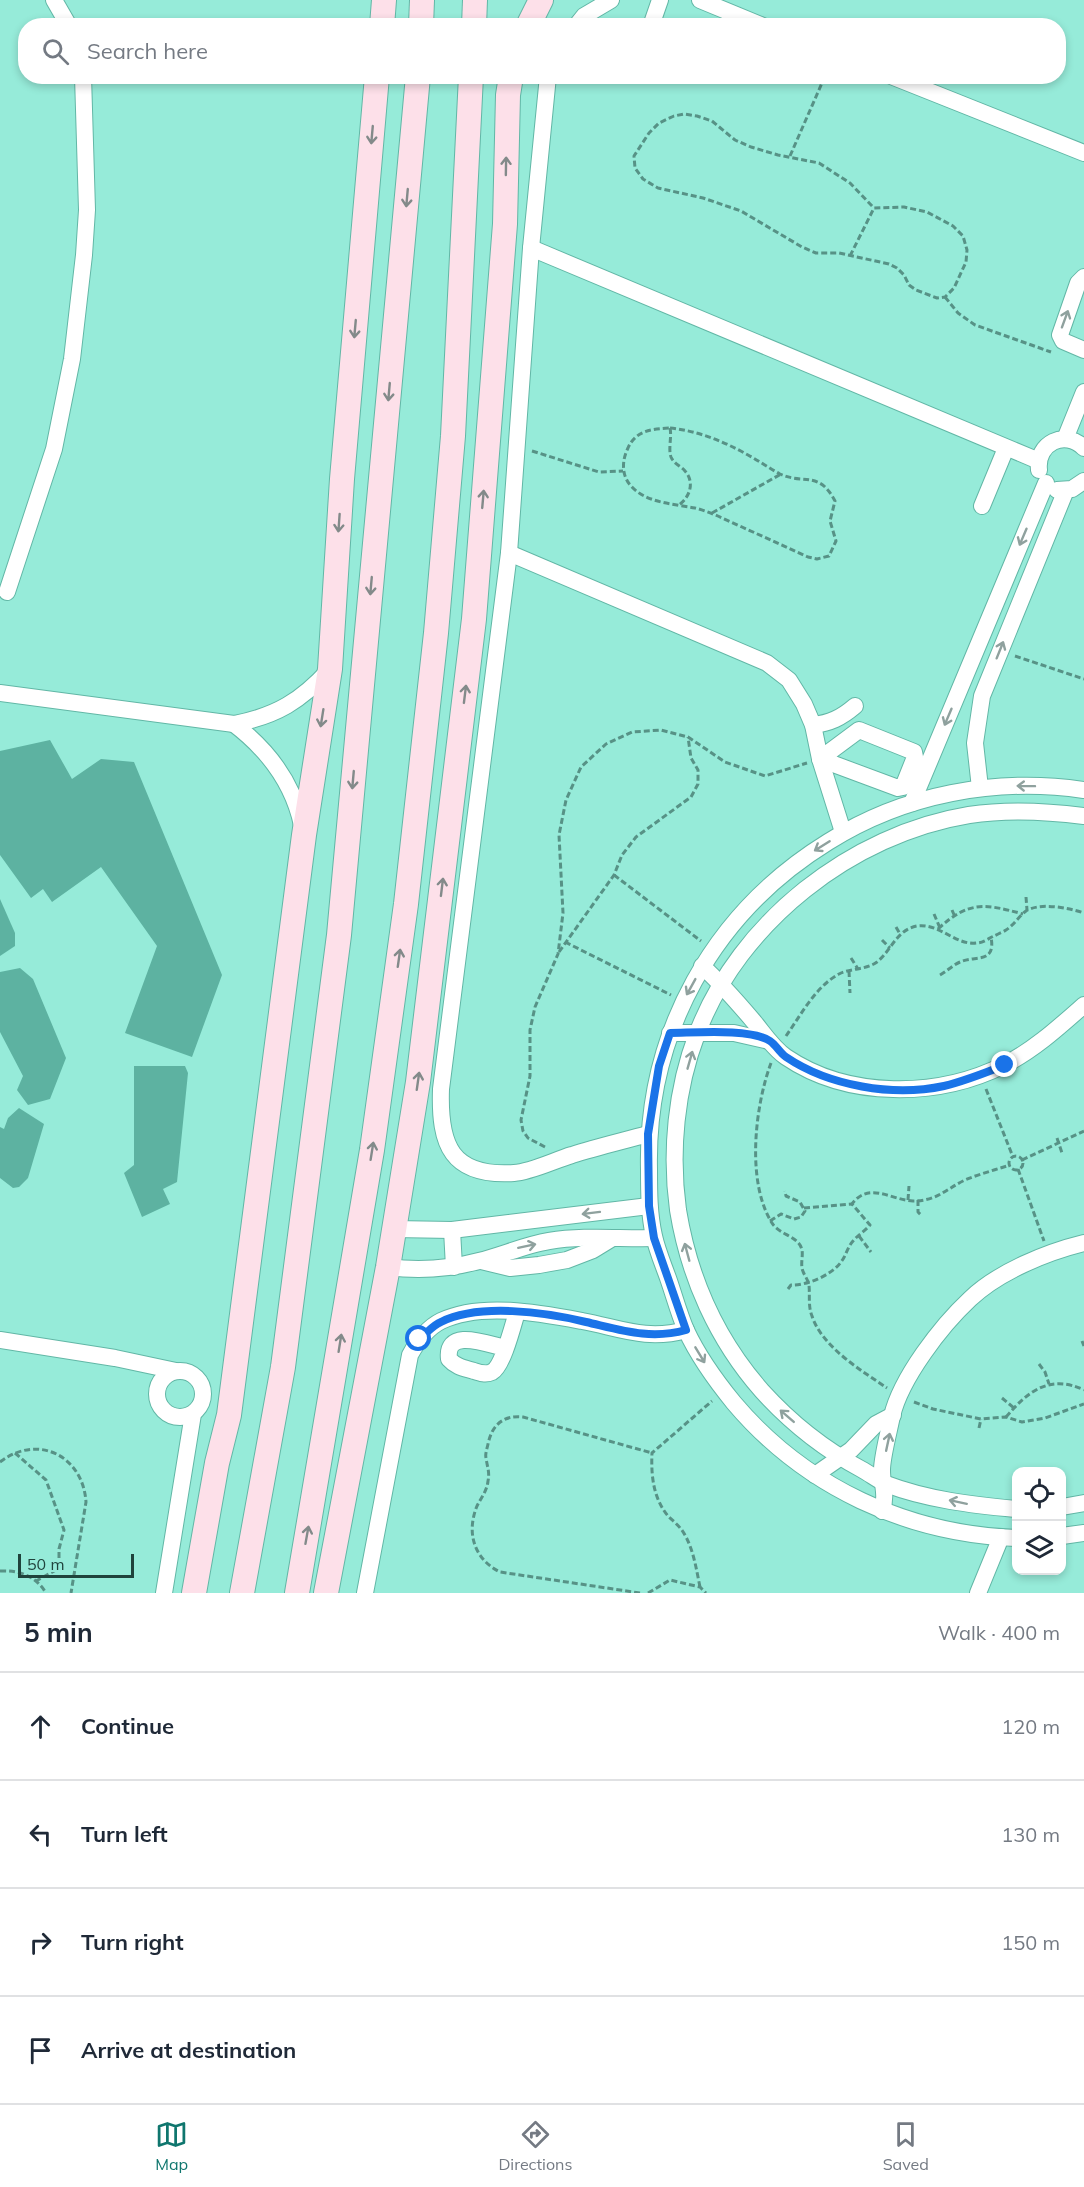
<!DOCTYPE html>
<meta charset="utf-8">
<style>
body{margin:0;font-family:Mulish,sans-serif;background:#f6f6f7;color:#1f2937}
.controls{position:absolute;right:18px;bottom:18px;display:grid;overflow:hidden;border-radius:12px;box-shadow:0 3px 9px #0003}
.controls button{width:54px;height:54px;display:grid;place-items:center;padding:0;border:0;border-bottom:2px solid #e0e1e3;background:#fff;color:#1f2937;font:30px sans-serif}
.scale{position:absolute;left:18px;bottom:15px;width:116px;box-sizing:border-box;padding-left:6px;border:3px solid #1f433c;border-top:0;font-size:16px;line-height:21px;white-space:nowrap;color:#1f433c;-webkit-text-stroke:4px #96ebd9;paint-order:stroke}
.stop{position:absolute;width:18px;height:18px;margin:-14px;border:4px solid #1a73e8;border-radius:50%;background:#fff}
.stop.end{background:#1a73e8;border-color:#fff;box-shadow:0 2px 6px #0008}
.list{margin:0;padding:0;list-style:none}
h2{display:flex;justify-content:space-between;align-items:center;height:78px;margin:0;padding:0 24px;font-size:26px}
h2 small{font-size:20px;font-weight:400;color:#747a83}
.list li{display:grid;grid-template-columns:39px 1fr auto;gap:18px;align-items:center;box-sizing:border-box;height:108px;padding:0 24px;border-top:2px solid #e0e1e3}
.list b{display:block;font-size:22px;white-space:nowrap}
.list em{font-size:20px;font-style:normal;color:#747a83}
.icon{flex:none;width:33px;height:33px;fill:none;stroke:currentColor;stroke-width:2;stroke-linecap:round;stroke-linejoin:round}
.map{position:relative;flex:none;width:1084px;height:1593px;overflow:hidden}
.search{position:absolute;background:#fff;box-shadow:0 3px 9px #0003;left:18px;right:18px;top:18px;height:66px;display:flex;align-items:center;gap:15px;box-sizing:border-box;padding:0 21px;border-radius:24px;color:#747a83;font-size:22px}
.sheet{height:510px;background:#fff}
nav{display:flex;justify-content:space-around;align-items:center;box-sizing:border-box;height:84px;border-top:2px solid #e0e1e3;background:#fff;font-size:16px;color:#747a83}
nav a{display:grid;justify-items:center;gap:3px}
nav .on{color:#0f766e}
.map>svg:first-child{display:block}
.building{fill:#5db2a1}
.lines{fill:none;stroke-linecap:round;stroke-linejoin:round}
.street-casing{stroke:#62b7a6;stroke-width:18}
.secondary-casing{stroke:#62b7a6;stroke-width:26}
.path{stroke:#579286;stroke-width:3;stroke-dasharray:6 3;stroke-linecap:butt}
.street{stroke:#fff;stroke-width:16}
.secondary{stroke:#fde0e9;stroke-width:24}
.oneway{stroke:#838a8a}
.oneway2{stroke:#8fa19e}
.route{stroke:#1a73e8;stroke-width:8}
</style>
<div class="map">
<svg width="1084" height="1593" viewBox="0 0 1084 1593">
<rect width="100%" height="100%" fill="#96ebd9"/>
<g class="building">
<polygon points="50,740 72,779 101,759 134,762 222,975 192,1057 125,1033 157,946 101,867 52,902 43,889 31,898 0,855 0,751"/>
<polygon points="0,899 15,933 15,946 0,956"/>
<polygon points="20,968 33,979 66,1058 50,1099 28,1105 17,1090 23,1076 0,1032 0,972"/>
<polygon points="134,1066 185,1066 188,1073 177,1182 163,1189 170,1204 142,1217 124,1173 134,1165"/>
<polygon points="19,1108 44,1124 28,1178 19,1187 13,1188 0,1178 0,1127 4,1129 8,1118"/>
</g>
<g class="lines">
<g class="street-casing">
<g id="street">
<polyline points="54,0 69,26"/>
<polyline points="700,0 763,26"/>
<polyline points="576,26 584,16 611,0"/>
<polyline points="651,26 660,0"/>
<path d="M 548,76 L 531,248 L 509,553 L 441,1089 C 439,1145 451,1177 514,1173 C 531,1172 555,1160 572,1155 C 597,1147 623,1141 648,1134"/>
<polyline points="891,76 1084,153"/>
<polyline points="531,248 1039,461"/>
<polyline points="1084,277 1078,283 1060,335 1063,341 1084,350"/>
<polyline points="1065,439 1084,392"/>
<path d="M 1039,470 C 1036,443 1065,429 1084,448"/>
<polyline points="1057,490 1072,489 1084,481"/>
<polyline points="982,506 1006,448"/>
<polyline points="509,553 767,663 789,680 804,704 813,725 820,759 843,832"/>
<polyline points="7,592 54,449 72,359 84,255 87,210 83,76"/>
<path d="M 0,693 L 234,724 C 276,716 301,701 330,669"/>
<path d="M 234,724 C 268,750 293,783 302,825"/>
<path d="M 813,725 C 830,723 841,718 855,706"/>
<polygon points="859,730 914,752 915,757 903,787 898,788 820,759"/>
<polyline points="980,788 975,743 982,696 1066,490"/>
<polyline points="912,803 1046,483"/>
<path d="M 702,966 C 722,984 738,1003 755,1023 C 764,1034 773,1048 786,1057 C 848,1099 938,1098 1004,1065 C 1034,1050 1059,1027 1084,1005"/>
<polyline points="670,1033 734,1033 769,1041"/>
<polyline points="394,1229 452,1230 649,1206"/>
<polyline points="452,1230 454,1267"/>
<polyline points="481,1261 510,1268 539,1265 567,1260 593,1250 611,1239"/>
<path d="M 388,1267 C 418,1271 449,1269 479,1261 C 503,1255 525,1245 549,1241 C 584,1235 620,1239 654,1238"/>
<polyline points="0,1340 115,1358 176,1371"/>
<path d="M 505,1348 C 487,1344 445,1327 449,1359 C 456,1367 464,1368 474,1371 C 480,1373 486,1375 492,1372 C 503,1366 513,1325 517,1312"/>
<circle cx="180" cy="1394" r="23"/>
<polyline points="815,1475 851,1450 876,1424 893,1415"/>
<polyline points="1062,1507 1084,1503"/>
<path d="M 1016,1509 C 973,1505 928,1500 886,1484 C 878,1480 870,1474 861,1469 C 824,1449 791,1423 762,1391 C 717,1340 689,1277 678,1210 C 670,1152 676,1089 697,1034 C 739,922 852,834 969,815 C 1007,809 1046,811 1084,816"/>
<path d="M 882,1511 C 887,1494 882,1486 882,1470 C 882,1457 889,1431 892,1416 C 901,1378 941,1326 970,1299 C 998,1272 1047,1252 1084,1243"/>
<polyline points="1062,1536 1084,1533"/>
<path d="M 1016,1538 C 907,1534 805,1487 734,1403 C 716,1381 698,1356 686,1330 C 679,1314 674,1295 668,1278 C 663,1264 657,1250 654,1236 C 649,1214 649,1191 649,1169 C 646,1033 713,913 828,842 C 904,794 996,777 1084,790"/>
<polyline points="164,1593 193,1414"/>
<path d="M 365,1593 L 410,1355 C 417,1342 427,1328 441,1321 C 481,1302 539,1313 582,1321 C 620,1328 646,1341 686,1330"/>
<polyline points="978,1593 1001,1537"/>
</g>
</g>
<g class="secondary-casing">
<g id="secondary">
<polyline points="382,26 384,0"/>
<polyline points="421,26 422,0"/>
<polyline points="474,26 475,0"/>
<polyline points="528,26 541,0"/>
<polyline points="194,1593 217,1463 229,1415 304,835 330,669 342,479 377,76"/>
<polyline points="242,1593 283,1367 339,935 418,76"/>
<polyline points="297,1593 372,1150 406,904 436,633 453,436 471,76"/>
<polyline points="326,1593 388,1267 418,1082 474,619 505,224 508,95 511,76"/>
</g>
</g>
<g class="path">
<polyline points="790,156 825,76"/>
<polyline points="850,256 874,208 904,207 927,212 953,226 963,236 967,250 966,262 954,288 945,297 937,298 916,290 909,285 904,275 897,268 889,264 839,253 816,253 802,247 741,211 703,198 658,188 643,179 635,168 634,156 649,133 659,123 674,116 684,114 697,116 712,121 735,140 751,147 778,155 819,163 850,183 874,208"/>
<polyline points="945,297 958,313 975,325 1051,352"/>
<path d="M 670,428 C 698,431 723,441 748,455 C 759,461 769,468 780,474 C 804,485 819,470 835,501 L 830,521 L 836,541 L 829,556 L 817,559 L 808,557 C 786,547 764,537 742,527 C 726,520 711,512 695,508 C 674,504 646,503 631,486 C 621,475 622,460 628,448 C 636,430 652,429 670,428 Z"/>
<path d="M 670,428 C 672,437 668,449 671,457 C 674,464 681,466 685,471 C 695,482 690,497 679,505"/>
<polyline points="532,451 599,472 623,471"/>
<polyline points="712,513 781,474"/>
<polyline points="1015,656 1084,679"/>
<polyline points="614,875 701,941"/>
<polyline points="1026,897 1027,910"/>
<polyline points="952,910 955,917"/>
<polyline points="934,914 940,928"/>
<polyline points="896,927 900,934"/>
<path d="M 938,929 C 969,900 986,904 1023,914"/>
<polyline points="882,940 890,948"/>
<polyline points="565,942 671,995"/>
<polyline points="559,952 614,875 622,855 636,837 691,797 698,784 698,770 691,758 688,737"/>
<polyline points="851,958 858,969"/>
<polyline points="849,971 850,993"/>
<path d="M 940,975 C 947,971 953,965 960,962 C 976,955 996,964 991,937"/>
<path d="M 786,1036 C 801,1015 815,987 839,974 C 851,968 866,970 877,962 C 892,950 896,930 917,926 C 940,923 956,946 977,943 C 983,943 989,938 994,936 C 998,934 1003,932 1006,930 C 1014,925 1019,916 1026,911 C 1040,902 1069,908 1084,913"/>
<path d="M 771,1063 C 755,1106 746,1182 772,1223 C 779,1235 799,1236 802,1250 C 803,1256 801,1262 802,1268 C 803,1274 808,1279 809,1285 C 810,1296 808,1306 812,1316 C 822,1347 862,1371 887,1388"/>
<polyline points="986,1089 1013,1157"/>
<polyline points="1057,1138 1062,1153"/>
<polyline points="545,1147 528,1138 523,1131 521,1120 530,1076 530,1030 535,1007 558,954 563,913 559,835 566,800 581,767 606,744 632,732 661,730 688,737 725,762 765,776 807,763"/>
<circle cx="1016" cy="1163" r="7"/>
<polyline points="1022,1160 1084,1131"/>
<polyline points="1018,1169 1044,1241"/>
<polyline points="908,1200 909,1186"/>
<polyline points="918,1200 918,1212 922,1216"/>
<polyline points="804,1208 852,1204"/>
<polyline points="770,1221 781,1214 794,1219 801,1217 805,1211 800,1202 786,1196 785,1191"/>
<polyline points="859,1236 871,1252"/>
<path d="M 788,1289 L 791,1285 C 806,1286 832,1275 841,1262 C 846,1256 847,1248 853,1241 C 858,1235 865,1231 870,1225 L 852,1204 C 869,1181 891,1200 913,1201 C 937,1201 946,1189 965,1180 C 979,1174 995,1170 1010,1165"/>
<polyline points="1082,1341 1084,1346"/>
<polyline points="1039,1364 1045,1372 1049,1384"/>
<polyline points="1002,1398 1014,1408"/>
<polyline points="914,1402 933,1409 981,1419 1006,1417 1022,1422 1045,1418 1084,1404"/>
<path d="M 1006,1417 C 1028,1391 1050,1374 1084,1390"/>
<polyline points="979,1428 981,1419"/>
<polyline points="15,1453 46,1480 64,1530 59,1549 59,1562 56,1570 36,1581"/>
<path d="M 0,1462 C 38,1433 83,1456 86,1502 L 71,1593"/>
<path d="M 0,1571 C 19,1570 36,1576 46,1593"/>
<path d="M 700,1587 C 696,1568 693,1545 681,1529 C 677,1524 672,1520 668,1516 C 653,1498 651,1475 652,1453 L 712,1401"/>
<path d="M 640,1593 L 500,1572 C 474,1559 466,1533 477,1506 C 481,1498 487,1491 488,1481 C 490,1472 487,1466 486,1458 C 485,1454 487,1449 488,1444 C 492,1425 503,1415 523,1417 L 652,1453"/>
<polyline points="648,1593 670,1580 700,1587 706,1593"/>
</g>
<use href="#street" class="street"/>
<use href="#secondary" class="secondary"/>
</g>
<defs><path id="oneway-shaft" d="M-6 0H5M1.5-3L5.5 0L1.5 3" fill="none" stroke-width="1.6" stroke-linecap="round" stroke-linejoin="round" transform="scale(1.5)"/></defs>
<g class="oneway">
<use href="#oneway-shaft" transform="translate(372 135) rotate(95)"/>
<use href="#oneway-shaft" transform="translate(506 166) rotate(-89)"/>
<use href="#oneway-shaft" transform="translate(407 198) rotate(95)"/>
<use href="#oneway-shaft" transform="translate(355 329) rotate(95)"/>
<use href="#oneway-shaft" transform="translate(389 392) rotate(95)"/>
<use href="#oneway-shaft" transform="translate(483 499) rotate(-85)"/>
<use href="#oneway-shaft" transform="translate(339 523) rotate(94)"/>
<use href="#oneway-shaft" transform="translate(371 586) rotate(95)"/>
<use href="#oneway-shaft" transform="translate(465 694) rotate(-83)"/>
<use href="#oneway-shaft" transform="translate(322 718) rotate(99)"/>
<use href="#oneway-shaft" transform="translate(353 780) rotate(95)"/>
<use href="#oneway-shaft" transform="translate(442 887) rotate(-83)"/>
<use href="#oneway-shaft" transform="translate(399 958) rotate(-82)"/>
<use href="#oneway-shaft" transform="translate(418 1081) rotate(-82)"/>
<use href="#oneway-shaft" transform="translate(372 1151) rotate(-81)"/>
<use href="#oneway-shaft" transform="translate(340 1343) rotate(-81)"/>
<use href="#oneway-shaft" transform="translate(307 1535) rotate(-80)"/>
</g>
<g class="oneway2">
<use href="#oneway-shaft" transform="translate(1065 319) rotate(-70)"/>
<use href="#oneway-shaft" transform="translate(1023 537) rotate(113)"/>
<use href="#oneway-shaft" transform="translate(1000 650) rotate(-68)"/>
<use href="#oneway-shaft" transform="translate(948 717) rotate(113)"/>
<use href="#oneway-shaft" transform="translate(1026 786) rotate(-179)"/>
<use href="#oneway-shaft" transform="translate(822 846) rotate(148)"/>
<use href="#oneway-shaft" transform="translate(691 987) rotate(119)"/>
<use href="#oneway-shaft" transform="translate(690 1060) rotate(-74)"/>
<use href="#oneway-shaft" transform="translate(591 1213) rotate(173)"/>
<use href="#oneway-shaft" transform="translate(527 1246) rotate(-12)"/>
<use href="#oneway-shaft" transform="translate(687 1252) rotate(-105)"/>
<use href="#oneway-shaft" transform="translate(700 1355) rotate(59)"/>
<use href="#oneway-shaft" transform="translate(787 1416) rotate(-139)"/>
<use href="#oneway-shaft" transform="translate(888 1442) rotate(-78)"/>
<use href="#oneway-shaft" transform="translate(958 1502) rotate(-168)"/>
</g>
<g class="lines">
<path class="route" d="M 419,1339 C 426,1334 433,1325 441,1322 C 479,1303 545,1312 586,1322 C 621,1330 650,1340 686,1330 L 654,1238 L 649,1206 L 648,1134 L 659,1066 L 670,1033 C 693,1033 750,1028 770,1041 C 776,1045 780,1053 786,1057 C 829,1086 893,1097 944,1086 C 965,1081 985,1073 1005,1065"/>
</g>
</svg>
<div class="controls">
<button><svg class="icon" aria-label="locate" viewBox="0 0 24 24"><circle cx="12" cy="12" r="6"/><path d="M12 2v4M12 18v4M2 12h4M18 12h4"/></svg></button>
<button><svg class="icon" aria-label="layers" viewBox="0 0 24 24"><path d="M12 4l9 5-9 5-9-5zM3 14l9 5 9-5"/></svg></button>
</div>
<div class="scale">50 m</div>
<div class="stop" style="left:419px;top:1339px"></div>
<div class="stop end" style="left:1005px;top:1065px"></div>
<div class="search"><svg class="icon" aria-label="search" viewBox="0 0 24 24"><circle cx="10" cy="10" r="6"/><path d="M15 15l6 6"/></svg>Search here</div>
</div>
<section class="sheet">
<h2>5 min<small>Walk · 400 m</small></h2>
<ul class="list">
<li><svg class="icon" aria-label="ahead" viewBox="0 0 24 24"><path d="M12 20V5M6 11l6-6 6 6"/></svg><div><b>Continue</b></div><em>120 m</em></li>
<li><svg class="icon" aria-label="left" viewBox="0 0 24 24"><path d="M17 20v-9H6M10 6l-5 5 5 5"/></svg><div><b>Turn left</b></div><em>130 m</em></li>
<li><svg class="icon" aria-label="right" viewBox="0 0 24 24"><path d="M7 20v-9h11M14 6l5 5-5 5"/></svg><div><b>Turn right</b></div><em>150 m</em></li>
<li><svg class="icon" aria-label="arrive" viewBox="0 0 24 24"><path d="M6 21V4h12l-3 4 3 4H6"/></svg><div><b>Arrive at destination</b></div></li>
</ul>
</section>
<nav>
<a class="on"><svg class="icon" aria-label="map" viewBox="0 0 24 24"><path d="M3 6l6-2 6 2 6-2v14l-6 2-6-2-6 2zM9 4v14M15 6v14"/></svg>Map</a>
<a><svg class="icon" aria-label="directions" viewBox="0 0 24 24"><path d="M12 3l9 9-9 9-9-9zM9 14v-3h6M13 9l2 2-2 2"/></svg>Directions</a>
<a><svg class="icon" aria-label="saved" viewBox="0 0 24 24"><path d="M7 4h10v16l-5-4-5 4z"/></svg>Saved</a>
</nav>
